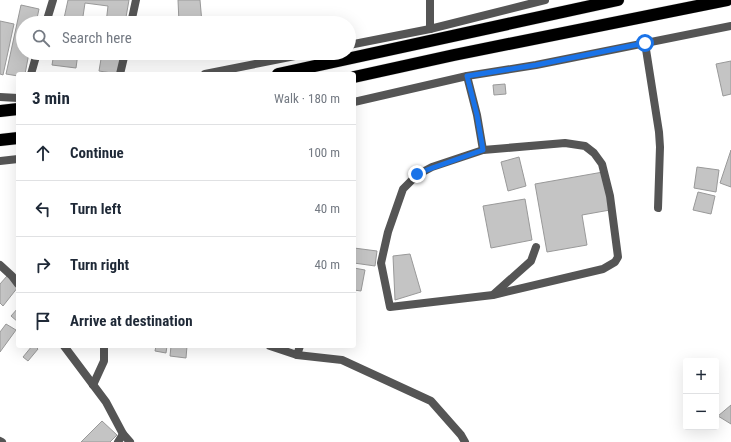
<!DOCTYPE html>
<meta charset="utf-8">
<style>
body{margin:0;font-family:"Roboto Condensed",sans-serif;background:#f6f6f7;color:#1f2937}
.controls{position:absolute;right:12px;bottom:12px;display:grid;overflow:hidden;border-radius:4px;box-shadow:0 4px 16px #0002}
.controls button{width:36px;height:36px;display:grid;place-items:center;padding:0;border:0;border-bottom:1px solid #e0e1e3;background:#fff;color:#1f2937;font:20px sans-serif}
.stop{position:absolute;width:12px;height:12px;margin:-9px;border:3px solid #1a73e8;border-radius:50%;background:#fff}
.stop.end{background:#1a73e8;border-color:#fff;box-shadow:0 1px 4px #0008}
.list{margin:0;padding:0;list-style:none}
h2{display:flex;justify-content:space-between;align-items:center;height:52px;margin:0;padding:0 16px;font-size:17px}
h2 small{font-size:13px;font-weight:400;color:#747a83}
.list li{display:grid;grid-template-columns:26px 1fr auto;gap:12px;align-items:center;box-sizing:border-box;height:56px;padding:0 16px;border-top:1px solid #e0e1e3}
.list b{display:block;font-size:15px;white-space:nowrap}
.list em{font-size:13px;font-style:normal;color:#747a83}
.icon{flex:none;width:22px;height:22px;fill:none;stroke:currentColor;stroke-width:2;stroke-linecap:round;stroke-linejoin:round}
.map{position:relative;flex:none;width:731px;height:442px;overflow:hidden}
.search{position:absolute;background:#fff;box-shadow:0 4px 16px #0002;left:16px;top:16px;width:340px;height:44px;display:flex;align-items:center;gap:10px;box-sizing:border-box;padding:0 14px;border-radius:22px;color:#747a83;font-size:15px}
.panel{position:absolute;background:#fff;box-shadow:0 4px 16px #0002;left:16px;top:72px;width:340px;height:276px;border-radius:4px}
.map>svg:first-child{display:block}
.building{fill:#c4c4c4;stroke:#999}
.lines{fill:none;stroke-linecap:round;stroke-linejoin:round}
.highway-casing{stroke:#dbdbdb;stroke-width:13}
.street{stroke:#555;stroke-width:8}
.highway{stroke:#000;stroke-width:12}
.route{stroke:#1a73e8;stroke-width:5}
</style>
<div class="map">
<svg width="731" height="442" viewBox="0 0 731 442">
<rect width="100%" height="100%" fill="#fff"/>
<g class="building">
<polygon points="68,0 129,0 125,23 106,23 108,6 85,3 82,23 63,23"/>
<polygon points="178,0 200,0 202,23 179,23"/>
<polygon points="21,5 39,9 36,23 23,23 23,53 29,53 25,74 18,74 18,76 6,74"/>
<polygon points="0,21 14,24 3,75 0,74"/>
<polygon points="54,53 78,53 76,68 52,65"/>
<polygon points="102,53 121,53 118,74 99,71"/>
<polygon points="731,61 731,94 723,96 716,64"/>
<polygon points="505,84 506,94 494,95 493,85"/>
<polygon points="731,150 731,187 720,183"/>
<polygon points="519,157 526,186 508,191 501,162"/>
<polygon points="697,167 719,170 716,192 694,188"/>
<polygon points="603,172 610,210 582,215 587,245 547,252 535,184"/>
<polygon points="698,192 715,196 711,214 693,210"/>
<polygon points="525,199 532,240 491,248 483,206"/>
<polygon points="354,248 377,251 375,266 354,263"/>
<polygon points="410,254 421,292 395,300 393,256"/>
<polygon points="354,268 365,270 361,291 354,290"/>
<polygon points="7,276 18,287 3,306 0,303 0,284"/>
<polygon points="18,308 18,322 11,316"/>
<polygon points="6,324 16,330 0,352 0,332"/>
<polygon points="32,346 35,346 38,349 28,361 23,357"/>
<polygon points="156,346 167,346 166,353 155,351"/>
<polygon points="171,346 187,346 186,358 170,356"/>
<polygon points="731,405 731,424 718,416"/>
<polygon points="102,421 117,435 110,442 81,442"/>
</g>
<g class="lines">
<g class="highway-casing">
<g id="highway">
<polyline points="278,74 618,0"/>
<polyline points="354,77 454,55 727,0"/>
<polyline points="0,111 18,109"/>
<polyline points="0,140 18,138"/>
</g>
</g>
<g class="street">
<polyline points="46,23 53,0"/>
<polyline points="131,23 136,0"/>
<polyline points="430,29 430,0"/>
<polyline points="645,43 659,132 660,147 658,208"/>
<polyline points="349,45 430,29 545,0"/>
<polyline points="31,74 37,53"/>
<polyline points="120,74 125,53"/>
<polyline points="205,74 310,53"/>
<polyline points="467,76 477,115 483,150"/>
<polyline points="0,97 18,98"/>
<polyline points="354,102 467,76 536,65 731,26"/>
<polygon points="565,143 585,146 594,153 602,164 610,196 618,257 615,262 603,269 493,295 390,307 381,263 388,232 403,189 417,175 432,167 483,150"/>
<polyline points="0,161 18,159"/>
<polyline points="0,265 12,276 18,284"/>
<polyline points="494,294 531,261 536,247"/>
<polyline points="64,346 106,402 123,434 130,442"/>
<polyline points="270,346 297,355 342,360 431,401 461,435 465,442"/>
<polyline points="297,355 300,346"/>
<polyline points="93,385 104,361 104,346"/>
<polyline points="0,441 2,442"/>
<polyline points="118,442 123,434"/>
</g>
<use href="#highway" class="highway"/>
</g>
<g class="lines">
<polyline class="route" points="417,174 432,168 483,150 477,115 467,76 536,65 645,43"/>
</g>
</svg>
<div class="controls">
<button>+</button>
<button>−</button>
</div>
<div class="stop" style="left:645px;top:43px"></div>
<div class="stop end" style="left:417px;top:174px"></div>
<div class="search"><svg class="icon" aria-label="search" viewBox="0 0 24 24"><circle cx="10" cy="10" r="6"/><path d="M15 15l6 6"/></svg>Search here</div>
<section class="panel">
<h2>3 min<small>Walk · 180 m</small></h2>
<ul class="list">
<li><svg class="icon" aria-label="ahead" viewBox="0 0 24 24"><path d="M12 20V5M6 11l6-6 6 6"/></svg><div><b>Continue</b></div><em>100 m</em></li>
<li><svg class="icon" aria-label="left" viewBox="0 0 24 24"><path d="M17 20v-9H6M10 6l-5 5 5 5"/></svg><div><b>Turn left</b></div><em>40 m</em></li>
<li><svg class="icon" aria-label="right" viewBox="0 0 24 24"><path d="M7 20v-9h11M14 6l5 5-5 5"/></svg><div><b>Turn right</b></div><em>40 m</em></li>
<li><svg class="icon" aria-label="arrive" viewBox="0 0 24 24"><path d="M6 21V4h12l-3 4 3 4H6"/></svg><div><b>Arrive at destination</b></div></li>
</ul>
</section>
</div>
